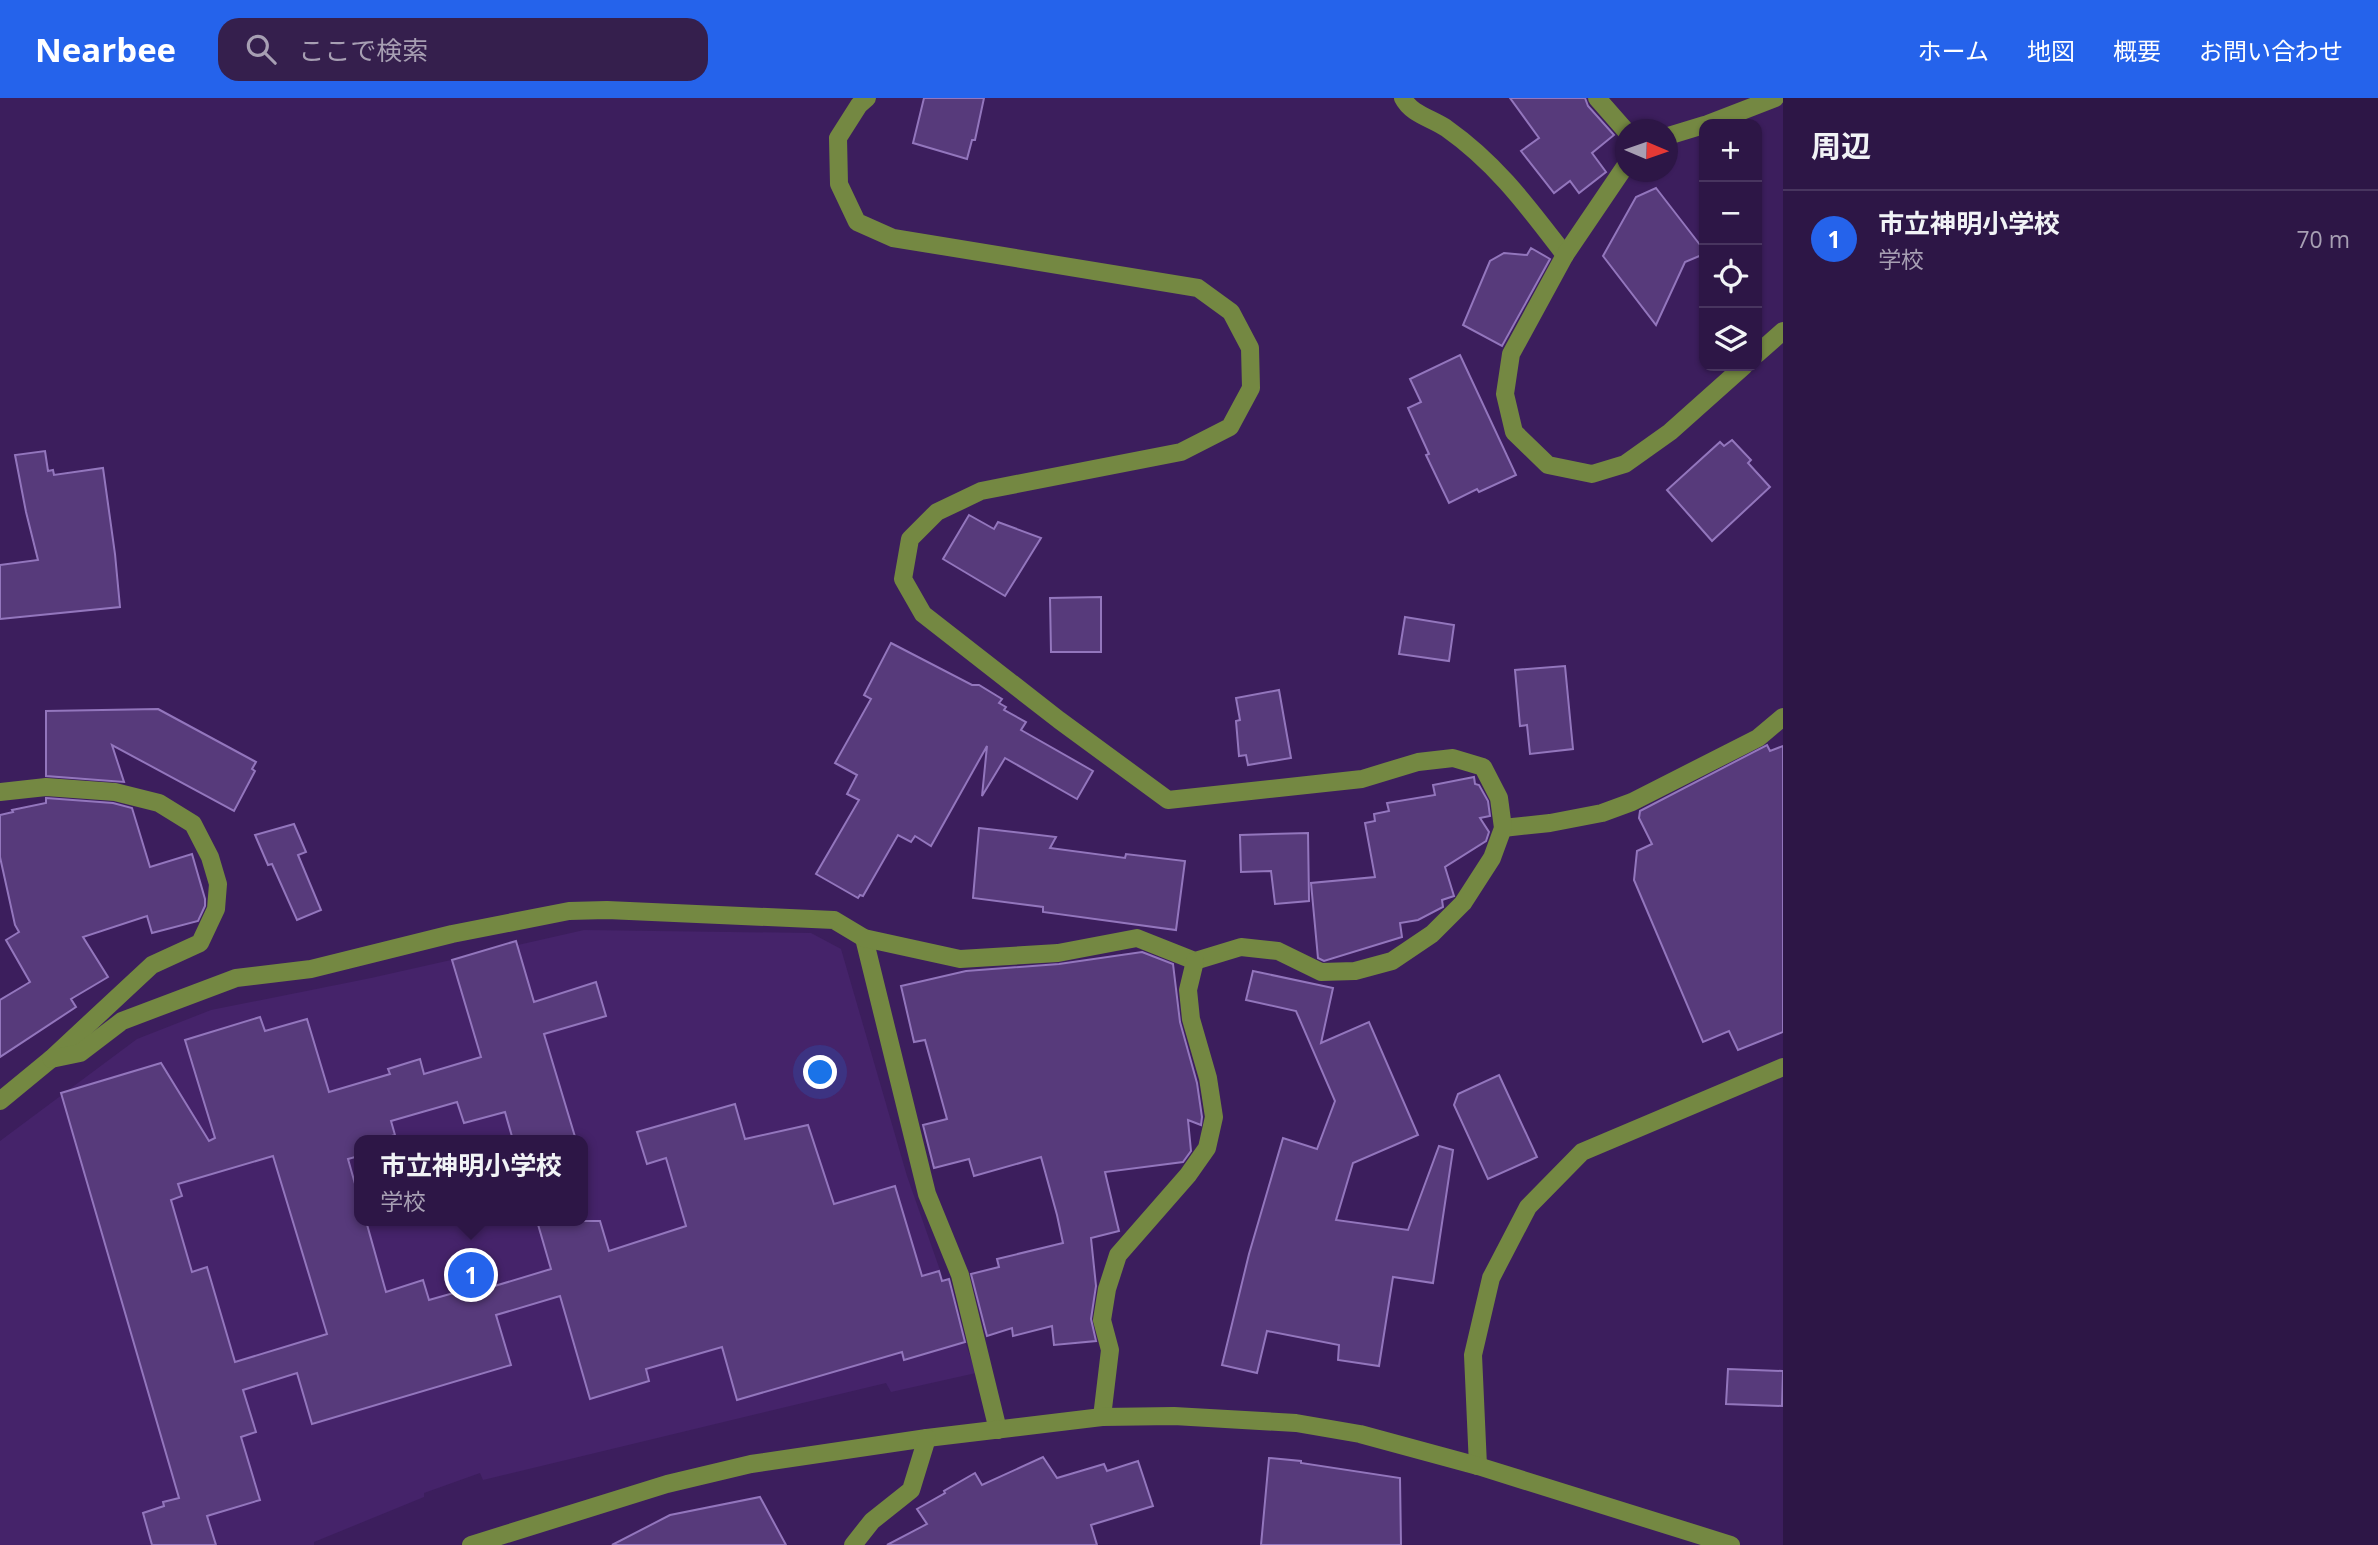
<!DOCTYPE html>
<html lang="ja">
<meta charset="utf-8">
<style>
body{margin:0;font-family:"Open Sans","Noto Sans JP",sans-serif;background:#351f4d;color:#f1f3f6}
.controls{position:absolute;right:21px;top:21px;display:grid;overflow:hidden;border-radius:14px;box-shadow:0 2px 5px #0004}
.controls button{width:63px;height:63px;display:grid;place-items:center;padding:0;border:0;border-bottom:2px solid #48355f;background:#2d1646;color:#f1f3f6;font:35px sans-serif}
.compass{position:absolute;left:1615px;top:21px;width:63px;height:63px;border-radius:50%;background:#2d1646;box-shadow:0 2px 5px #0004;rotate:92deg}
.you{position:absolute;left:821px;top:975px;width:24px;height:24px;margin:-18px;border:5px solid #fff;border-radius:50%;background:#1a73e8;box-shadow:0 0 0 10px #1a73e833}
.badge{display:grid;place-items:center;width:46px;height:46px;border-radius:50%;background:#2563eb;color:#fff;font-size:23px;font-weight:700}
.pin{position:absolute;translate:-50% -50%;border:4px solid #fff;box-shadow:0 2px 7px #0006}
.popup{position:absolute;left:354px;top:1037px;width:234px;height:91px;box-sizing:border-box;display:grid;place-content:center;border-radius:14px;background:#2d1646;filter:drop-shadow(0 2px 5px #0005);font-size:23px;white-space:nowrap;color:#a79fb3}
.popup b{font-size:26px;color:#f1f3f6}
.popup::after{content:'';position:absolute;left:50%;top:100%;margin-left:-14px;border:14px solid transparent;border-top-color:#2d1646}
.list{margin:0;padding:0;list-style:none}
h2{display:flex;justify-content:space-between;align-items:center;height:91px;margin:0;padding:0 28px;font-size:30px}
h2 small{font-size:23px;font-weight:400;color:#a79fb3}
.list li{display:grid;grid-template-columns:46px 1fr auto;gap:21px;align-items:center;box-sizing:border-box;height:98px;padding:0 28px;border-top:2px solid #48355f}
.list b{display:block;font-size:26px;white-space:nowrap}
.list p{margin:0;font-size:23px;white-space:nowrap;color:#a79fb3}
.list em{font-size:23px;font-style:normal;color:#a79fb3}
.icon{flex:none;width:38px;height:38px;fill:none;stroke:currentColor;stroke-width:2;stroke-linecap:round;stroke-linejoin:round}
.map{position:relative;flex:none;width:1783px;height:1447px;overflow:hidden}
header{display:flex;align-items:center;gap:42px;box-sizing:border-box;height:98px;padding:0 35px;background:#2563eb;color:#fff}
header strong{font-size:33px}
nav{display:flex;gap:38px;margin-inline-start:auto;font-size:24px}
.search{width:490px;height:63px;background:#351f4d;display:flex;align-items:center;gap:18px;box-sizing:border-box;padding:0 24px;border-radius:21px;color:#a79fb3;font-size:26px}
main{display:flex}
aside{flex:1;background:#2d1646}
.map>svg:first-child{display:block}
.built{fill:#45236a;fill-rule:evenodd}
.building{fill:#573a7b;stroke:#9376bd;stroke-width:2;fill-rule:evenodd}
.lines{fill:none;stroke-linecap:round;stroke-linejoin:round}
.minor{stroke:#748842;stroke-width:18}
</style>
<header>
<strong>Nearbee</strong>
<div class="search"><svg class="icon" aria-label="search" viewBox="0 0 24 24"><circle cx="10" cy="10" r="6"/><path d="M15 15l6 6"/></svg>ここで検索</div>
<nav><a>ホーム</a><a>地図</a><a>概要</a><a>お問い合わせ</a></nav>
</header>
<main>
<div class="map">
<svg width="1783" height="1447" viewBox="0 0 1783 1447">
<rect width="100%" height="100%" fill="#3c1e5d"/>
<path class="built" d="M 584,832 L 811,835 L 841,851 L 907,1078 L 976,1275 L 891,1294 L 886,1285 L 483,1382 L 480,1375 L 424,1395 L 424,1399 L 314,1444 L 314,1447 L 0,1447 L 0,1043 L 137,941 L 211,912 L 371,880 ZM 359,1042 L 583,1042 L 583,1123 L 359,1123 Z"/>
<g class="building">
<polygon points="924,0 984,0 975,42 972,42 967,61 913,45"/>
<polygon points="1510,0 1585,0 1588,8 1614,37 1592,55 1606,74 1579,95 1570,83 1554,95 1521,53 1539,40"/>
<polygon points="1656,90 1704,152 1704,156 1685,164 1656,227 1603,158 1636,99"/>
<polygon points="1531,150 1550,161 1502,248 1463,227 1490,163 1504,155 1527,157"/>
<polygon points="1460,257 1516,377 1479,394 1477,391 1449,405 1426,357 1429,356 1408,310 1421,304 1410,281"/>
<polygon points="1732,342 1751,362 1748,365 1770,389 1712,443 1667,392 1720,344 1724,348"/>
<polygon points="45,353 48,373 53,372 54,377 103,370 115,456 120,509 0,521 0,467 38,462 26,414 15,357"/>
<polygon points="969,417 994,431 998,424 1041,440 1005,498 943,461"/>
<polygon points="1101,499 1101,554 1051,554 1050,500"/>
<polygon points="1405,519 1454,527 1449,563 1399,556"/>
<polygon points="891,545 972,587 979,587 1002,601 999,605 1006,609 1004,612 1026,624 1021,632 1093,673 1077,701 1005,660 982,698 987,648 931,748 915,738 911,744 898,737 863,798 860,797 858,800 816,776 859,702 847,696 857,677 835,665 871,601 864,597"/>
<polygon points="1565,568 1573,651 1530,656 1527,627 1520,628 1515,572"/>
<polygon points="1279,592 1291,660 1248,667 1246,657 1239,658 1236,623 1240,622 1236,600"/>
<polygon points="158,611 256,664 252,671 255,673 234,713 112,647 124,684 46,678 46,613"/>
<polygon points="1767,647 1770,653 1783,648 1783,934 1738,952 1729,933 1703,944 1634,782 1637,753 1652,746 1639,720 1640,713"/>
<polygon points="1474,679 1475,686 1479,687 1488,703 1490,718 1480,720 1489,734 1486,743 1445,769 1454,798 1442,802 1443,809 1418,822 1400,825 1402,839 1324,863 1318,860 1311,785 1375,779 1365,725 1375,723 1374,716 1389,713 1387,705 1435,697 1433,687"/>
<polygon points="46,700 113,705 132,710 150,769 192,756 205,801 205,808 198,823 152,835 147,818 83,839 108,879 71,901 76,909 0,959 0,902 30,884 6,842 19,834 15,827 0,759 0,717 13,714 12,712 46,705"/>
<polygon points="294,726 306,754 298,757 321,812 297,822 272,766 268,767 255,737"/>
<polygon points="979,730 1056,739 1050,750 1125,760 1126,756 1185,763 1176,832 1043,814 1043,809 973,800"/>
<polygon points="1308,735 1309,803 1275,806 1271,773 1241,774 1240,737"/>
<path d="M 516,843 L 534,904 L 596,884 L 606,918 L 544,936 L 576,1042 L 513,1042 L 505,1014 L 464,1025 L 457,1004 L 391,1023 L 395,1037 L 377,1042 L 359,1042 L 359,1058 L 348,1061 L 359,1100 L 359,1123 L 366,1123 L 386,1194 L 423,1182 L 429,1202 L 457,1194 L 458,1199 L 551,1171 L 537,1123 L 600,1123 L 609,1153 L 686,1128 L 666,1060 L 647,1066 L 637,1034 L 735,1006 L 745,1041 L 808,1027 L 834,1106 L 895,1088 L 922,1178 L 939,1173 L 942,1183 L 949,1181 L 965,1244 L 904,1262 L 902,1254 L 737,1302 L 722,1249 L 646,1271 L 649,1283 L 590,1301 L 560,1198 L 496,1217 L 511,1267 L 312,1326 L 297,1275 L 243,1292 L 256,1334 L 241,1339 L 260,1402 L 207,1418 L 216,1447 L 152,1447 L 143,1415 L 164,1408 L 163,1404 L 179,1400 L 61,995 L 161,965 L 209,1043 L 215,1040 L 185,942 L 260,919 L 265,933 L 307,921 L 329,994 L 390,976 L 388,971 L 420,961 L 424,976 L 481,959 L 452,862 ZM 273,1058 L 327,1236 L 235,1264 L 207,1169 L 192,1174 L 171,1102 L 182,1098 L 178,1086 Z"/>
<polygon points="1142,854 1173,866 1180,924 1197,985 1202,1019 1201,1027 1188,1022 1191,1053 1183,1064 1105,1074 1119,1133 1091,1140 1096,1188 1091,1221 1096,1243 1054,1247 1052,1228 1013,1238 1012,1230 987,1238 971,1176 999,1169 997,1161 1063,1145 1057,1117 1041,1059 974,1078 969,1061 934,1070 923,1027 947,1021 925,942 914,944 901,888 966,873 1059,866"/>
<polygon points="1253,873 1333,890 1321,945 1369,924 1418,1037 1353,1065 1336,1122 1408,1132 1439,1048 1453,1052 1433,1185 1393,1179 1379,1268 1338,1262 1339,1247 1267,1233 1257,1275 1222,1267 1249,1156 1283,1040 1317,1051 1335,1003 1296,913 1246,902"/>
<polygon points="1499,977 1537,1059 1488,1081 1454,1007 1458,996"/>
<polygon points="1728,1271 1783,1273 1782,1308 1726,1306"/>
<polygon points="1043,1359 1057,1380 1104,1366 1107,1373 1138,1363 1153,1408 1091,1427 1097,1447 887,1447 927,1426 917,1411 945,1395 944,1393 975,1375 982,1387"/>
<polygon points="1269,1360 1301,1363 1301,1365 1400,1380 1401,1447 1261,1447"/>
<polygon points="760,1399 786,1447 612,1447 670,1417"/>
</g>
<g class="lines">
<g class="minor">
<path d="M 1403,0 C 1411,16 1431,20 1446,30 C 1497,66 1528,109 1565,157"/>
<polyline points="1597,0 1626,33"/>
<polyline points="1708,26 1775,0"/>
<polyline points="1668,38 1704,27"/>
<polyline points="1626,67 1565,157 1511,256 1505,296 1514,334 1548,367 1592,376 1625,366 1670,334 1744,268"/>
<polyline points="1757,256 1783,233"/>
<polyline points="0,694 46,689 115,694 159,705 193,726 210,759 218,786 216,811 200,845 152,867 51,961 0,1003"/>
<polyline points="1503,730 1550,725 1602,715 1632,704 1758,640 1783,619"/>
<polyline points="864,840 927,1096 960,1177 998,1332"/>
<polyline points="51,961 80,955 122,923 236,880 311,871 452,836 569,813 607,812 834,822 864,840 960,861 1058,855 1137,840 1195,863 1241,849 1278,853 1321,874 1355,873 1392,863 1432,836 1463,805 1492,760 1503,730 1499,700 1483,669 1453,660 1418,664 1362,681 1168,702 1059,622 923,516 903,481 910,441 937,414 981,393 1181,354 1230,329 1251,290 1250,250 1231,214 1198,190 893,140 857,124 839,86 838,40 859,7 867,0"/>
<polyline points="1102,1319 1110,1252 1102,1222 1107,1191 1118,1157 1188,1077 1207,1050 1214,1019 1208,980 1191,921 1188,892 1195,863"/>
<polyline points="1478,1368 1473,1257 1491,1180 1528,1109 1582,1054 1783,969"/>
<polyline points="471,1447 667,1386 751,1366 927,1340 1102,1319 1174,1318 1296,1325 1360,1336 1478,1368 1731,1447"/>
<polyline points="853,1447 872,1423 911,1392 927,1340"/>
</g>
</g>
</svg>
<div class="controls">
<button>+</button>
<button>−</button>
<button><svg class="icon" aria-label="locate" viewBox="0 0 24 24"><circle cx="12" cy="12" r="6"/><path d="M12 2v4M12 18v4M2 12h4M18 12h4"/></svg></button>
<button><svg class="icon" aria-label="layers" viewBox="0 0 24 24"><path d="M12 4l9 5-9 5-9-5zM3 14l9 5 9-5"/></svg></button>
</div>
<svg class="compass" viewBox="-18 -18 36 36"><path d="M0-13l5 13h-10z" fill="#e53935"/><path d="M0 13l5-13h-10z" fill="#a79fb3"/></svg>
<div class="you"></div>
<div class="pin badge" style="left:471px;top:1177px">1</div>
<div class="popup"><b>市立神明小学校</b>学校</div>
</div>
<aside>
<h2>周辺<small></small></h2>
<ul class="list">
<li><span class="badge">1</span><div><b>市立神明小学校</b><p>学校</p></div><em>70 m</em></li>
</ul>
</aside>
</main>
